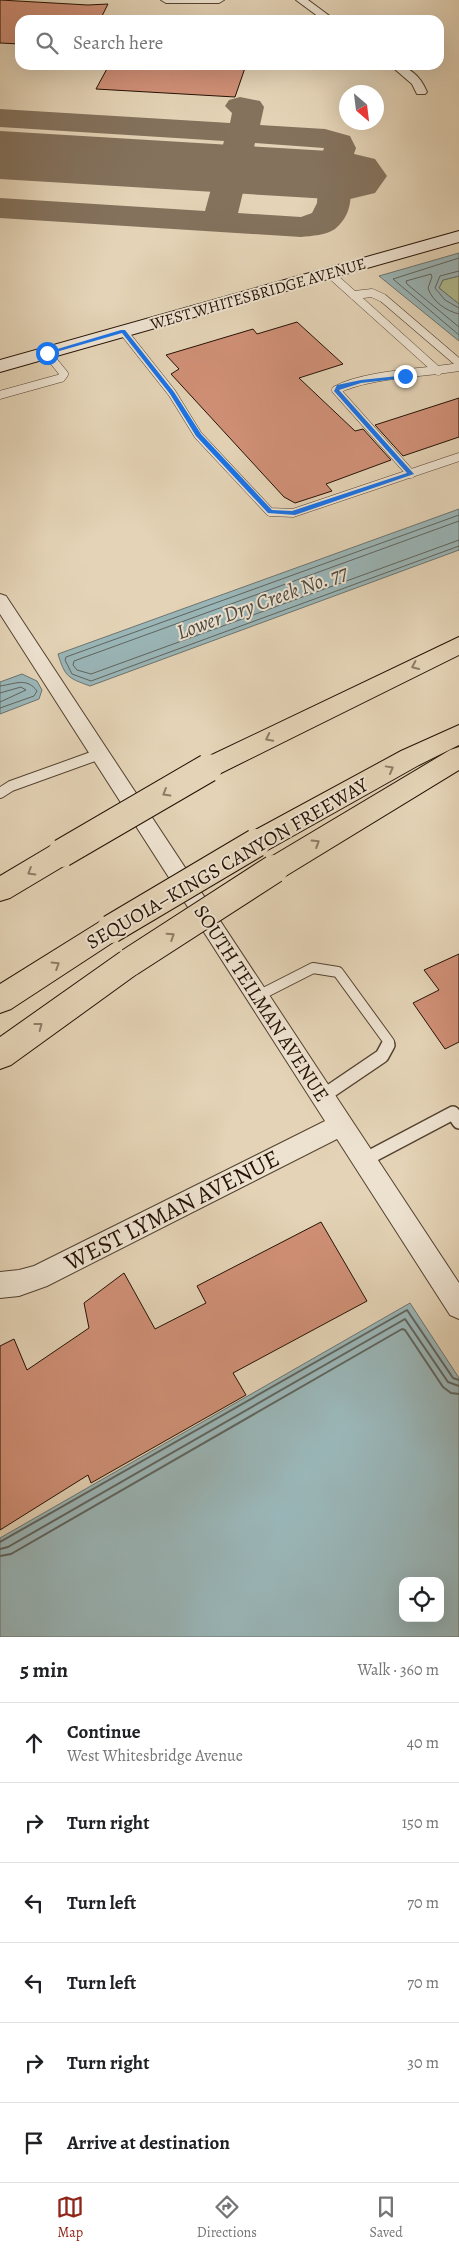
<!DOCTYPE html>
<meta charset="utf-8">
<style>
body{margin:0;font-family:Alegreya,serif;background:#f2f2f2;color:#202124}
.controls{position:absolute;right:15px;bottom:15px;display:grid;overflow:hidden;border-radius:10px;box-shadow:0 5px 20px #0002}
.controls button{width:45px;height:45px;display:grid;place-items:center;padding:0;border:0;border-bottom:1px solid #e0e0e0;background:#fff;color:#202124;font:25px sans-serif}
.compass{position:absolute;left:339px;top:85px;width:45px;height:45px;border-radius:50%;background:#fff;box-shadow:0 5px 20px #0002;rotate:152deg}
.stop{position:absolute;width:15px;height:15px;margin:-11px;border:4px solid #1a73e8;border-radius:50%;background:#fff}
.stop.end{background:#1a73e8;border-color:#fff;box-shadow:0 1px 5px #0008}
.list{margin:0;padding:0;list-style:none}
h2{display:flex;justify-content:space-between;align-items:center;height:65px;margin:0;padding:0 20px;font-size:21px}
h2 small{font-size:16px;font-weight:400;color:#757577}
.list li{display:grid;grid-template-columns:32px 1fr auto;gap:15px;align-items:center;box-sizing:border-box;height:80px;padding:0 20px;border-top:1px solid #e0e0e0}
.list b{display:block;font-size:19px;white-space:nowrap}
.list p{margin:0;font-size:16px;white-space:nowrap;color:#757577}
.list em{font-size:16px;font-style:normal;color:#757577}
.icon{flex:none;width:28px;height:28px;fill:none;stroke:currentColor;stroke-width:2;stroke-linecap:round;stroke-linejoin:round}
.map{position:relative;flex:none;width:459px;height:1637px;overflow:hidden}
.search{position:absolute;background:#fff;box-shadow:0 5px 20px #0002;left:15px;right:15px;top:15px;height:55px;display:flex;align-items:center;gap:12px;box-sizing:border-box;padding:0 18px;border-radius:15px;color:#757577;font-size:19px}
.sheet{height:545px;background:#fff}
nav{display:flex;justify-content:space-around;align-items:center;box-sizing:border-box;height:70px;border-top:1px solid #e0e0e0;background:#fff;font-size:14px;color:#757577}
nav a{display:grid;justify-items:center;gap:2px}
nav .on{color:#8f2418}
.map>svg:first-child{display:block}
.green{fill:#b1bd91;stroke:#6a674a}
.water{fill:#9ab6b8;stroke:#6b7470;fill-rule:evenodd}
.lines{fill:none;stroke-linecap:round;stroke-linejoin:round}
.shore-far1{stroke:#5f645e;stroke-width:1}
.shore{stroke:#5f645e;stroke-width:2}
.taxiway{fill:#84725d;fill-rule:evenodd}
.runway{fill:#84725d;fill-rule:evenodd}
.building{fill:#d09077;stroke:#241104}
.service-far2-casing{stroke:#544230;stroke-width:9}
.service-far1-casing{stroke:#544230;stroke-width:12}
.service-casing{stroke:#544230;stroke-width:16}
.minor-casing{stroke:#544230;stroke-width:2}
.secondary-casing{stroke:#241104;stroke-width:2}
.motorway-casing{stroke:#241104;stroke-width:2}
.service-far2{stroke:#ede2d0;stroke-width:8}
.service-far1{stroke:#ede2d0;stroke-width:10}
.service{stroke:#ede2d0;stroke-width:13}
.minor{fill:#ede2d0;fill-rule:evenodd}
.secondary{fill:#ede2d0;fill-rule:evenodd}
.motorway{fill:#e4d3b6;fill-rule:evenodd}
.motorway-bridge-casing{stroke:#241104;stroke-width:30;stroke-linecap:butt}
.motorway-bridge{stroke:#e4d3b6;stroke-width:28}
.oneway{stroke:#8e7c66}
.route{fill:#1a73e8}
.labels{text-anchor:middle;stroke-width:4;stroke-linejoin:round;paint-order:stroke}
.far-street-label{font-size:16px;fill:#241104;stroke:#ede2d0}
.street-label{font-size:20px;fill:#241104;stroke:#ede2d0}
.water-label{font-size:21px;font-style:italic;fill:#4d4b43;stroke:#ede2d0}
.near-street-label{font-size:24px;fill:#241104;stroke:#ede2d0}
</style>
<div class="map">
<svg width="459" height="1637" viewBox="0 0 459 1637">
<rect width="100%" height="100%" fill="#e4d3b6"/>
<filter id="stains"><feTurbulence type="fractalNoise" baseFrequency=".004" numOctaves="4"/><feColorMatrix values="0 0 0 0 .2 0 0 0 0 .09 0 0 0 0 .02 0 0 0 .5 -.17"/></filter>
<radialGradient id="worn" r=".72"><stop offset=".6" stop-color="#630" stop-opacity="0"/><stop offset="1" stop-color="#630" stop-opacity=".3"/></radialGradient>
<polygon class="green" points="459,276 459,304 439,288 443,280"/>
<g class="water">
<polygon points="459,253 459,276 443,280 439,288 459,304 459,341 379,276"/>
<path d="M 459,509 L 459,550 L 90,686 C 68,678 65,677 58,654 Z"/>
<polygon points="22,674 37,681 42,690 39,699 0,714 0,682"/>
<path d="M 410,1303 L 459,1378 L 459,1637 L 0,1637 L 0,1538 ZM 403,1581 L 440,1581 L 440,1618 L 403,1618 Z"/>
</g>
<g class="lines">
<g class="shore-far1">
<polyline points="459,258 393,279 459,335"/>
<polyline points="459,271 440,276 435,288 445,300 459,308"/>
<path d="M 459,314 C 446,311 432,301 428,288 L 432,277 L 431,274 L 406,281 L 407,284 L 459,327"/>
<polyline points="459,515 66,657 65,660 72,674 91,681 459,546"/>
<polyline points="459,521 74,661 73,665 77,670 91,674 459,540"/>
<path d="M 0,686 C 15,684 27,677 37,691 L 34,696 L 0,708"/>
<polyline points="0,693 21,687 26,690 0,702"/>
</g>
<g class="shore">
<polyline points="0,1542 407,1310 453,1378 459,1380"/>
<polyline points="0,1549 8,1547 405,1319 448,1382 459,1386"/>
<polyline points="0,1556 11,1554 402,1329 405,1330 443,1387 451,1393 459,1394"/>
</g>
<path class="taxiway" d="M 240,97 L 260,101 L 264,107 L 260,125 L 325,129 L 350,136 L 356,148 L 350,165 L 342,174 C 356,189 352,216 335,229 C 326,235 312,236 301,237 L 0,218 L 0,198 L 205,211 L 224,141 L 0,127 L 0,109 L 230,123 L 232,113 L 225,106 L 229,100 ZM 255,143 L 324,148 L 320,160 L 286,166 L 281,173 L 286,180 L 312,184 L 318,187 L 317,203 L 312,213 L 301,217 L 238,213 Z"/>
<polygon class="runway" points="0,131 346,152 375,159 387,176 375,193 346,200 0,179"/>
</g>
<g class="building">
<polygon points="0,0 88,5 108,4 100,20 20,20 20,44 0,43"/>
<polygon points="109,65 246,65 235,97 96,89"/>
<polygon points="297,322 343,364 299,378 355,431 363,429 391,460 326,484 332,491 295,503 284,497 171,374 179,369 166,355 253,329 257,334"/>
<polygon points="459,398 459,437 403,456 375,425"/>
<polygon points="459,954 459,1042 445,1049 413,1003 439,990 424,970"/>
<polygon points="321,1222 367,1301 233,1373 246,1395 91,1483 88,1475 0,1530 0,1346 14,1339 27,1370 89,1328 84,1303 124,1273 155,1329 206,1303 197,1286"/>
</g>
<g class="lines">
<g class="service-far2-casing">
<g id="service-far2">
<polyline points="329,273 438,371"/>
<polyline points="354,295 372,293 383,298 459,363"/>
<polyline points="123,331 172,393 198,435 270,512 293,513 459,457"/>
<polyline points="0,395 61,378 64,374 47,353"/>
<path d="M 411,474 L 336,390 C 366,374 424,373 459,367"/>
</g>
</g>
<g class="service-far1-casing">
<g id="service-far1">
<polyline points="0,793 11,786 100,754"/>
<polyline points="258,996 313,968 338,972 389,1042 387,1046"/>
</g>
</g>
<g class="service-casing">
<g id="service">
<polyline points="323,1096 382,1056 388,1045"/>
<polyline points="364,1160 453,1113 459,1122"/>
</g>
</g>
<g class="minor-casing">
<g id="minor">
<polygon points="161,0 224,0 219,3 166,3"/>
<polygon points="296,0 308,0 335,20 323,20"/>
<path d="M 390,65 C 408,65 420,75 427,92 L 425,94 L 417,94 L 412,84 Z"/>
<polygon points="0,594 6,596 459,1283 459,1319 450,1315 337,1139 47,1286 19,1296 0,1298 0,1272 19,1270 34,1266 325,1121 0,614"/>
</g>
</g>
<g class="secondary-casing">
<polygon id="secondary" points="459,231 459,242 0,372 0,360"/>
</g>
<g class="motorway-casing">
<g id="motorway">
<polygon points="459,637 459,655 217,775 208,778 199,775 195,768 199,761"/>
<polygon points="459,725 459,745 419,765 266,851 256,854 246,851 242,843 246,835 401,751"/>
<polygon points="459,747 459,770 284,877 274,880 264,877 260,869 264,861 450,750"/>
<polygon points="62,842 72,845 76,853 72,861 10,898 0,901 0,876 52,845"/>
<polygon points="111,917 121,921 126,929 121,937 11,1009 0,1013 0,984 101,921"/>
<polygon points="130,950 141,953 145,962 141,971 11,1065 0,1069 0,1037 119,953"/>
</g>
</g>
<use href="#service-far2" class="service-far2"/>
<use href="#service-far1" class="service-far1"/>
<use href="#service" class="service"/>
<use href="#minor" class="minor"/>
<use href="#secondary" class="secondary"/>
<use href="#motorway" class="motorway"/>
<g class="motorway-bridge-casing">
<g id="motorway-bridge">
<polyline points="62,853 208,768"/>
<polyline points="111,929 256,843"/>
<polyline points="130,962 274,869"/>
</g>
</g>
<use href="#motorway-bridge" class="motorway-bridge"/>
</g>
<defs><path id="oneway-chevron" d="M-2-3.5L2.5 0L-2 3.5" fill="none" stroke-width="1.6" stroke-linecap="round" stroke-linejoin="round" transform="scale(1.25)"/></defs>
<g class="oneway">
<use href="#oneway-chevron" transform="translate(415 666) rotate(155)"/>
<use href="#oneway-chevron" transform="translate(269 738) rotate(153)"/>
<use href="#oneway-chevron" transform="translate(390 769) rotate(-29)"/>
<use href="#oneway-chevron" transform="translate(166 793) rotate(150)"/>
<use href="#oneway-chevron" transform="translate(316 843) rotate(-32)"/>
<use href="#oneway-chevron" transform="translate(31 872) rotate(149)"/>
<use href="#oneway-chevron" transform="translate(171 936) rotate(-33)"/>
<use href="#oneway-chevron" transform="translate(56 965) rotate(-32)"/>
<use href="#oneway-chevron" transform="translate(39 1026) rotate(-37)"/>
</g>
<polygon class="route" points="121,330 125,330 174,392 201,434 272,510 292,511 407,473 334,391 337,385 361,380 407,375 405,378 361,383 339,390 414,474 295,515 268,513 196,436 170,394 122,333 49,354 44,353"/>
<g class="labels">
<g class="far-street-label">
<text transform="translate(258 293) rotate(-16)" y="6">WEST WHITESBRIDGE AVENUE</text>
</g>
<g class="street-label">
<text transform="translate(227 863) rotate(-30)" y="7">SEQUOIA–KINGS CANYON FREEWAY</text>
<text transform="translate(262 1003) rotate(57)" y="7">SOUTH TEILMAN AVENUE</text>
</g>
<g class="water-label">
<text transform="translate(262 602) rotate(-20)" y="7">Lower Dry Creek No. 77</text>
</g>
<g class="near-street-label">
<text transform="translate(172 1210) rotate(-27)" y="8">WEST LYMAN AVENUE</text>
</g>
</g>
<rect width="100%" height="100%" filter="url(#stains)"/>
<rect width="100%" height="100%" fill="url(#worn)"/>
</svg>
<div class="controls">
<button><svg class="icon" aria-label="locate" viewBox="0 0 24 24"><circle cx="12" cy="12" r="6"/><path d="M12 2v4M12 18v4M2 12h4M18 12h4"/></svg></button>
</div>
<svg class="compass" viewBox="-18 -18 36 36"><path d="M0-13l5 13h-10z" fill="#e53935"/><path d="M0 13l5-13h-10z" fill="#757577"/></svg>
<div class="stop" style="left:47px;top:353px"></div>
<div class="stop end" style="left:405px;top:376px"></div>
<div class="search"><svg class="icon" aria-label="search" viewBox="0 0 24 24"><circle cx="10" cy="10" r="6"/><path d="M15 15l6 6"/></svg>Search here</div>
</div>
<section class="sheet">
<h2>5 min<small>Walk · 360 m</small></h2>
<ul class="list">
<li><svg class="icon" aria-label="ahead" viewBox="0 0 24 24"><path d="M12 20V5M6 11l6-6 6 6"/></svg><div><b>Continue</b><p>West Whitesbridge Avenue</p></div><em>40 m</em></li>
<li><svg class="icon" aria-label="right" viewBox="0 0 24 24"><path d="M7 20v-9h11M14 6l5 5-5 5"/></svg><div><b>Turn right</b></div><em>150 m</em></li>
<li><svg class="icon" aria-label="left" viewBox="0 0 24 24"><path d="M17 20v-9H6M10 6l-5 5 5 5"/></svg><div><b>Turn left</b></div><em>70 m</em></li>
<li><svg class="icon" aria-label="left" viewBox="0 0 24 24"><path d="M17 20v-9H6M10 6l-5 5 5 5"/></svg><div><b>Turn left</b></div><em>70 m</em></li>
<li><svg class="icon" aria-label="right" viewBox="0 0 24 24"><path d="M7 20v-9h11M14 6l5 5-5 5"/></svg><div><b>Turn right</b></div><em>30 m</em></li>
<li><svg class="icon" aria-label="arrive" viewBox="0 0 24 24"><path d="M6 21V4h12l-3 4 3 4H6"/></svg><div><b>Arrive at destination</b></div></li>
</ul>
</section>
<nav>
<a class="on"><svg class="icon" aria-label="map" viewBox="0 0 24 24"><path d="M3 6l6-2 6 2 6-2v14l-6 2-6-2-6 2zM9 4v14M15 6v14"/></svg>Map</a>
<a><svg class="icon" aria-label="directions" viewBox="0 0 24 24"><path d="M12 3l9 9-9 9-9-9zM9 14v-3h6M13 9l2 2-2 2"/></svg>Directions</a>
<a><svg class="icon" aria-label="saved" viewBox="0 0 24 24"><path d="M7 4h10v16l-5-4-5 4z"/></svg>Saved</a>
</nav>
